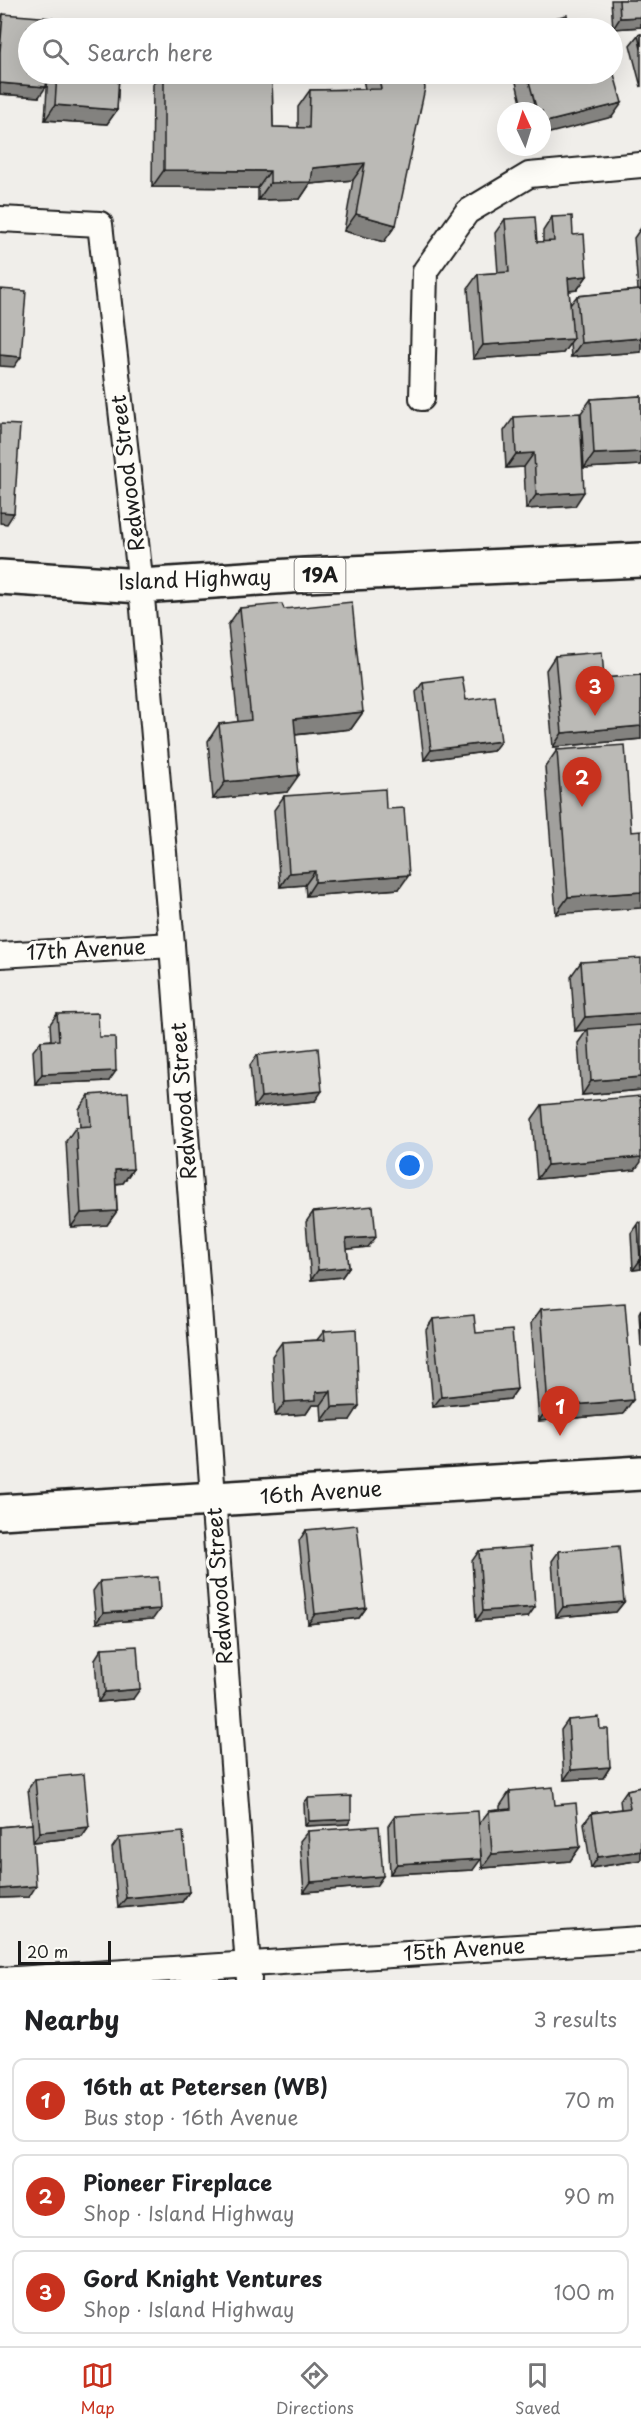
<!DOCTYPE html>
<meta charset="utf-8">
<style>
body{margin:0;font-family:"Playpen Sans",sans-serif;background:#f2f2f2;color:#202124}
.compass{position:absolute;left:497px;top:102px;width:54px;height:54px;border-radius:50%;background:#fff;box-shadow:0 6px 24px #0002;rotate:356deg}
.scale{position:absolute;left:18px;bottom:15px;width:93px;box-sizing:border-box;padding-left:6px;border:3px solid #1c1c1c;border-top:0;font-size:16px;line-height:21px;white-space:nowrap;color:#1c1c1c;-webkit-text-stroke:4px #fdfcf7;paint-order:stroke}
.you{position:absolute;left:410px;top:1166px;width:21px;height:21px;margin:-15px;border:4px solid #fff;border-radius:50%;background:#1a73e8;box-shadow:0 0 0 9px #1a73e833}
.badge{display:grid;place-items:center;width:39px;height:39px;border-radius:50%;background:#c8321e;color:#fff;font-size:20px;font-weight:700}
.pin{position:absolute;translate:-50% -50px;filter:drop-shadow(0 2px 3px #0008)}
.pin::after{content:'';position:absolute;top:32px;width:21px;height:18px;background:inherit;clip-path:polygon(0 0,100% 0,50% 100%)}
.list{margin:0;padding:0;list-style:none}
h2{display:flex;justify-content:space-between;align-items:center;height:78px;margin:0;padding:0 24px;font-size:26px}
h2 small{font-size:20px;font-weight:400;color:#757577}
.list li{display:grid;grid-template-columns:39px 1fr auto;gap:18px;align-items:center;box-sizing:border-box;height:84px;margin:0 12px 12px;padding:0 12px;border:2px solid #e0e0e0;border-radius:12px}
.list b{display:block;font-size:22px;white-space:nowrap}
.list p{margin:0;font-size:20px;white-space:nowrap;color:#757577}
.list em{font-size:20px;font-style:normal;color:#757577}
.icon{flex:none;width:33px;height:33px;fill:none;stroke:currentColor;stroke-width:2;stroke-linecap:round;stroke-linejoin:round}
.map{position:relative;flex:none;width:641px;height:1980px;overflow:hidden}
.search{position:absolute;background:#fff;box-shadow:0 6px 24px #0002;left:18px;right:18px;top:18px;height:66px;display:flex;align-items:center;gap:15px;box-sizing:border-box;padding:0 21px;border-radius:33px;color:#757577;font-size:22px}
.sheet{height:366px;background:#fff}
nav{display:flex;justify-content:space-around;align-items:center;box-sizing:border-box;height:84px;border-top:2px solid #e0e0e0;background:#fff;font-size:16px;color:#757577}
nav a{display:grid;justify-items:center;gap:3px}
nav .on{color:#c8321e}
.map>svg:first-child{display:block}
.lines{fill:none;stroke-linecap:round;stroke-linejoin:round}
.street-casing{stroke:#1c1c1c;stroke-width:28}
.secondary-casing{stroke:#1c1c1c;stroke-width:38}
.primary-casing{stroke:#1c1c1c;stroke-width:38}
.street{stroke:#fdfcf7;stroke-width:24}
.secondary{stroke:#fdfcf7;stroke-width:33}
.primary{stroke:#fdfcf7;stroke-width:33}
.wall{fill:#a1a09d;stroke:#1c1c1c;stroke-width:1.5}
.shaded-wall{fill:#83827f;stroke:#1c1c1c;stroke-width:1.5}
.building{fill:#bbbab6;stroke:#1c1c1c;stroke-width:1.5}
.labels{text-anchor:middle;stroke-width:6;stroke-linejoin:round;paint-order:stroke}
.shield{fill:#fdfcf7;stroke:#605f5e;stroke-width:1.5}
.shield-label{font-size:20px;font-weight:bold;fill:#1c1c1c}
.street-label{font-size:21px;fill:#1c1c1c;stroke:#fdfcf7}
</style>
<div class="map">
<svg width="641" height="1980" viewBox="0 0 641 1980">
<rect width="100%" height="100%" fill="#f0eeea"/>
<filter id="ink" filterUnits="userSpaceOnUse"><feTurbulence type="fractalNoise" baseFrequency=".0167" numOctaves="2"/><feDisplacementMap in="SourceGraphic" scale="12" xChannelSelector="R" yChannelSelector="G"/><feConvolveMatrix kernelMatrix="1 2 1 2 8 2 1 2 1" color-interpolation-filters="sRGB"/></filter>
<g filter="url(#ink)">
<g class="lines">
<g class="street-casing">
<g id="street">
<polyline points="0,219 100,224 141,586 172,945 249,1980"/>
<polyline points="422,398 425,271 467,212 529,175 641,165"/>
<polyline points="0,955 172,945"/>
<polyline points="0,1980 641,1939"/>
</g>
</g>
<g class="secondary-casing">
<polyline id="secondary" points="0,1512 641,1473"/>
</g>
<g class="primary-casing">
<polyline id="primary" points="0,577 141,586 305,575 641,560"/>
</g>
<use href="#street" class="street"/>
<use href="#secondary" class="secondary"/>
<use href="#primary" class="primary"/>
</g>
<g class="wall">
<polygon points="611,0 641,0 641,27 613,29"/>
<polygon points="3,14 39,97 0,94 0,18"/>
<polygon points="641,34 641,87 630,45 638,35"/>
<polygon points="48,74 119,74 117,110 107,124 45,120"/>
<polygon points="160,74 272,74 273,127 298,128 298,107 310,90 365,89 362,74 422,74 384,242 344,231 353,180 310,184 300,199 258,200 258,188 152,187 153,84"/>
<polygon points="514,74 612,74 612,117 542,111 523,111"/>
<polygon points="552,217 573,235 587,276 577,290 569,291 570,305 577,296 638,290 634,238 641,228 641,352 571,357 570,343 563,353 473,359 468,288 478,274 498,273 495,233 505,219 537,242 543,242 543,231"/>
<polygon points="641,396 641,465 584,468 581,413 591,399"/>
<polygon points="514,417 575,506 526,509 524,467 506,468 504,431"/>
<polygon points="240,608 284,609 363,712 351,729 295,735 287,792 213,799 208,741 219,724 238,722 228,625"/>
<polygon points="555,656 604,678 641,675 641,739 553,747 546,670"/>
<polygon points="423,682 466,700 493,751 424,760 416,692"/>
<polygon points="557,750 631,832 556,914 545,767"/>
<polygon points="284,796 386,809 399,889 306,896 305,885 280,887 274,810"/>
<polygon points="581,962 641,1090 582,1095 578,1043 587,1030 575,1031 571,976"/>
<polygon points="57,1014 99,1037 109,1081 35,1084 33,1051 41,1041 51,1040 50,1024"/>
<polygon points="257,1055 315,1101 254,1107 250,1065"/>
<polygon points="89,1095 133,1169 123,1183 116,1184 117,1211 107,1225 71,1227 66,1141 76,1127 80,1127 79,1109"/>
<polygon points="542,1105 635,1170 537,1179 532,1119"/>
<polygon points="313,1212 368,1247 347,1249 349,1267 342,1277 311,1280 306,1222"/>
<polygon points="638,1223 641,1269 633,1270 631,1233"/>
<polygon points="541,1309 623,1414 539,1421 531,1323"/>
<polygon points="641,1309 641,1347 639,1313"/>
<polygon points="433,1319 476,1333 517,1389 510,1399 433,1407 426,1330"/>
<polygon points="324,1331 350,1420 322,1421 321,1405 312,1405 306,1414 275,1416 272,1356 282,1342 317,1340"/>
<polygon points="306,1530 366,1608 359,1618 308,1624 299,1541"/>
<polygon points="479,1551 528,1617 476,1621 472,1561"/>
<polygon points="559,1551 624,1602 616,1612 556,1617 552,1561"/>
<polygon points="100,1581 153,1619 96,1623 93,1591"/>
<polygon points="102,1648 133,1699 98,1702 95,1659"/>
<polygon points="568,1720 600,1729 610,1767 603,1778 564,1780 561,1730"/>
<polygon points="35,1779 89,1827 82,1837 33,1842 29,1897 0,1898 0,1827 32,1824 28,1789"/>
<polygon points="641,1787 641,1860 591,1868 584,1823 592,1813 621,1809 620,1800 627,1790"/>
<polygon points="510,1791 555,1805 580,1847 570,1861 482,1868 479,1830 473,1870 390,1874 388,1826 395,1816 479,1824 489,1811 500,1810 500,1806"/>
<polygon points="308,1798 348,1824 305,1826 304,1803"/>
<polygon points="308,1831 376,1886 304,1892 300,1841"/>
<polygon points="119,1838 189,1892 182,1902 118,1908 112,1848"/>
</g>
<g class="shaded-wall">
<polygon points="641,17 641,27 613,29 620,18"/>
<polygon points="0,83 46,87 39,97 0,94"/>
<polygon points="622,103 612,117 542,135 542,123"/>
<polygon points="55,105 117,110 107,124 45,120"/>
<polygon points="365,163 353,180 310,184 300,199 258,200 270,183 313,168"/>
<polygon points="164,170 270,171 258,188 152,187"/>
<polygon points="356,214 396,225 384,242 344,231"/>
<polygon points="587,276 577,290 559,292 568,278"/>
<polygon points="641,338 641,352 571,357 581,343"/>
<polygon points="573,339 563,353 473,359 483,345"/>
<polygon points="0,355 21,357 14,367 0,366"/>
<polygon points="641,452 641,465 584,468 594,454"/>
<polygon points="534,453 524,467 506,468 516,454"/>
<polygon points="584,492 575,506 526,509 536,495"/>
<polygon points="0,512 14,513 7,524 0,523"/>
<polygon points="363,712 351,729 282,736 294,719"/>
<polygon points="641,726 641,739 553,747 562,733"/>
<polygon points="501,741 493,751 424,760 431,750"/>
<polygon points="299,775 287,792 213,799 225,782"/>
<polygon points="315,871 305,885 280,887 289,873"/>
<polygon points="409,875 399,889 306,896 315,882"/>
<polygon points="641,892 641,908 556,914 568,897"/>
<polygon points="641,1013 641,1026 575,1031 585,1017"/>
<polygon points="116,1071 109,1081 35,1084 42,1074"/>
<polygon points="641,1077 641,1090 582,1095 591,1081"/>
<polygon points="322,1091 315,1101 254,1107 261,1097"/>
<polygon points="641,1157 641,1162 635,1170 537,1179 547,1165"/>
<polygon points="133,1169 123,1183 105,1185 115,1170"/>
<polygon points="117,1211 107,1225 71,1227 81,1213"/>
<polygon points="376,1237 368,1247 339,1250 346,1239"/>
<polygon points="640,1260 641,1269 633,1270"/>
<polygon points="349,1267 342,1277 311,1280 318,1270"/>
<polygon points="517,1389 510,1399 433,1407 441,1397"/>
<polygon points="331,1391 321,1405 312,1405 306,1414 275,1416 285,1402 316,1392"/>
<polygon points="633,1400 623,1414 539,1421 548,1407"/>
<polygon points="359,1406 350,1420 322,1421 332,1407"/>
<polygon points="624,1602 616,1612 556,1617 563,1607"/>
<polygon points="535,1607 528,1617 476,1621 483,1611"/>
<polygon points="366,1608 359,1618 308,1624 315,1614"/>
<polygon points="160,1609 153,1619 96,1623 103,1613"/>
<polygon points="140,1689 133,1699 98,1702 105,1692"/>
<polygon points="610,1767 603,1778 564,1780 571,1770"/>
<polygon points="351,1819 348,1824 305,1826 309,1821"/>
<polygon points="89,1827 82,1837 33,1842 40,1832"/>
<polygon points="580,1847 570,1861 482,1868 492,1854"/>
<polygon points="641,1851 641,1860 591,1868 598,1857"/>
<polygon points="481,1859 473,1870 390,1874 397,1864"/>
<polygon points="383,1876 376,1886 304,1892 311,1882"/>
<polygon points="36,1886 29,1897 0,1898 0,1889"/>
<polygon points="189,1892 182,1902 118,1908 126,1898"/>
</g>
<g class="building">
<polygon points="619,0 641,0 641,17 620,18"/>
<polygon points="3,14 52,18 51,28 28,28 28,74 47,74 46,87 0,83 0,52"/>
<polygon points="567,15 570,28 516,28"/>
<polygon points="410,21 412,28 380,28"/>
<polygon points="641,34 641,49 638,35"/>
<polygon points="612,67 622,103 542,123 542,111 537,111 527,74 612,74"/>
<polygon points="57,74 119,74 117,110 55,105"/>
<polygon points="164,74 272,74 273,127 309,128 310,90 381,89 378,74 422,74 425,88 396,225 356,214 365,163 313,168 311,182 270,183 270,171 164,170"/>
<polygon points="572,216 573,235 584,234 587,276 568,278 573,339 483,345 478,274 509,272 505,219 535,217 537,242 554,241 552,217"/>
<polygon points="0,289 26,291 21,357 0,355"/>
<polygon points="641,290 641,338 581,343 577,296"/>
<polygon points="641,396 641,452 594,454 591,399"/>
<polygon points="580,413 584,492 536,495 534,453 516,454 514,417"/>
<polygon points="0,424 20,425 14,513 0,512"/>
<polygon points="352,602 363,712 294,719 299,775 225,782 219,724 251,720 240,608 282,604 284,609"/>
<polygon points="602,652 604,678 641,675 641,726 562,733 555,656"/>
<polygon points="462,677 466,700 495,696 501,741 431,750 423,682"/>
<polygon points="625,745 631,832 641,831 641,892 568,897 557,750"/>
<polygon points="385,789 386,809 404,808 409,875 315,882 315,871 289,873 284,796"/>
<polygon points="641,958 641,1013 585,1017 581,962"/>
<polygon points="98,1013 99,1037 115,1037 116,1071 42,1074 41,1041 59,1040 57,1014"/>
<polygon points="641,1025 641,1077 591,1081 588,1029"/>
<polygon points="318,1048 322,1091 261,1097 257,1055"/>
<polygon points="128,1092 133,1169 115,1170 117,1211 81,1213 76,1127 91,1126 89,1095"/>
<polygon points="640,1096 641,1112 641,1157 547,1165 542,1105"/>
<polygon points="373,1206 376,1237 346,1239 349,1267 318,1270 313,1212"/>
<polygon points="641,1222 641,1260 640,1260 638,1223"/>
<polygon points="625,1303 633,1400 548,1407 541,1309"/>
<polygon points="474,1315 476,1333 512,1330 517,1389 441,1397 433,1319"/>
<polygon points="356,1329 359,1406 332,1407 331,1391 316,1392 316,1400 285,1402 282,1342 325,1340 324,1331"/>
<polygon points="357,1525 366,1608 315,1614 306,1530"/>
<polygon points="619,1546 624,1602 563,1607 559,1551"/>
<polygon points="531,1547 535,1607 483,1611 479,1551"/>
<polygon points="158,1577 160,1609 103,1613 100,1581"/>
<polygon points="137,1646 140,1689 105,1692 102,1648"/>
<polygon points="599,1717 600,1729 608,1729 610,1767 571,1770 568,1720"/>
<polygon points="84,1774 89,1827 40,1832 35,1779"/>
<polygon points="553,1787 555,1805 576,1803 580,1847 492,1854 489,1811 511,1809 510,1791"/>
<polygon points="641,1787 641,1851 598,1857 592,1813 630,1808 627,1790"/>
<polygon points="351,1796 351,1819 309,1821 308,1798"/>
<polygon points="478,1811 481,1859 397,1864 395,1816"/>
<polygon points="32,1824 36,1886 0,1889 0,1827"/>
<polygon points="379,1826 383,1876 311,1882 308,1831"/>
<polygon points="183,1832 189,1892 126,1898 119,1838"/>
</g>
</g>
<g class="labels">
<rect class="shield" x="294.5" y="558" width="51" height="34" rx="4.5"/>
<g class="shield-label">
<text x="320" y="582">19A</text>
</g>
<g class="street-label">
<text transform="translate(128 473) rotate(-97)" y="7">Redwood Street</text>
<text transform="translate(195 580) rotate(-2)" y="7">Island Highway</text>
<text transform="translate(86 950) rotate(-3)" y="7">17th Avenue</text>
<text transform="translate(184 1101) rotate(-94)" y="7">Redwood Street</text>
<text transform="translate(321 1493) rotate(-4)" y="7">16th Avenue</text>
<text transform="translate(220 1586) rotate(-94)" y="7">Redwood Street</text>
<text transform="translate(464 1950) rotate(-4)" y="7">15th Avenue</text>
</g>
</g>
</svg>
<svg class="compass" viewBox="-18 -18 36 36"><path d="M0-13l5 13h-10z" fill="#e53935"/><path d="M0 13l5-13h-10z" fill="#757577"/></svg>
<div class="scale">20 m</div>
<div class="you"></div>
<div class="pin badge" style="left:560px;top:1436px">1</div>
<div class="pin badge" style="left:582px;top:807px">2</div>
<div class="pin badge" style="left:595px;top:716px">3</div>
<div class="search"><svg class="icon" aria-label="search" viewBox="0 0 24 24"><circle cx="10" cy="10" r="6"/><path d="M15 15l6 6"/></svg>Search here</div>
</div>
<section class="sheet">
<h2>Nearby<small>3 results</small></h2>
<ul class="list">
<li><span class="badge">1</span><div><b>16th at Petersen (WB)</b><p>Bus stop · 16th Avenue</p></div><em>70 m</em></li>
<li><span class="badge">2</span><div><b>Pioneer Fireplace</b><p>Shop · Island Highway</p></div><em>90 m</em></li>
<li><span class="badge">3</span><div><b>Gord Knight Ventures</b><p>Shop · Island Highway</p></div><em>100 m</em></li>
</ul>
</section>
<nav>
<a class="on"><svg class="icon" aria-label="map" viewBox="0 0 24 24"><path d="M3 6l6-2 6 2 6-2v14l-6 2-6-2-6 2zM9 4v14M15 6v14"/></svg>Map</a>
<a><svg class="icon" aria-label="directions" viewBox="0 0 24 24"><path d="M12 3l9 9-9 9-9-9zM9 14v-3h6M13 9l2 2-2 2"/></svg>Directions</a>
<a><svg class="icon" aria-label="saved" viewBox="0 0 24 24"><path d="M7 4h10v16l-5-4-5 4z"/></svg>Saved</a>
</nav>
